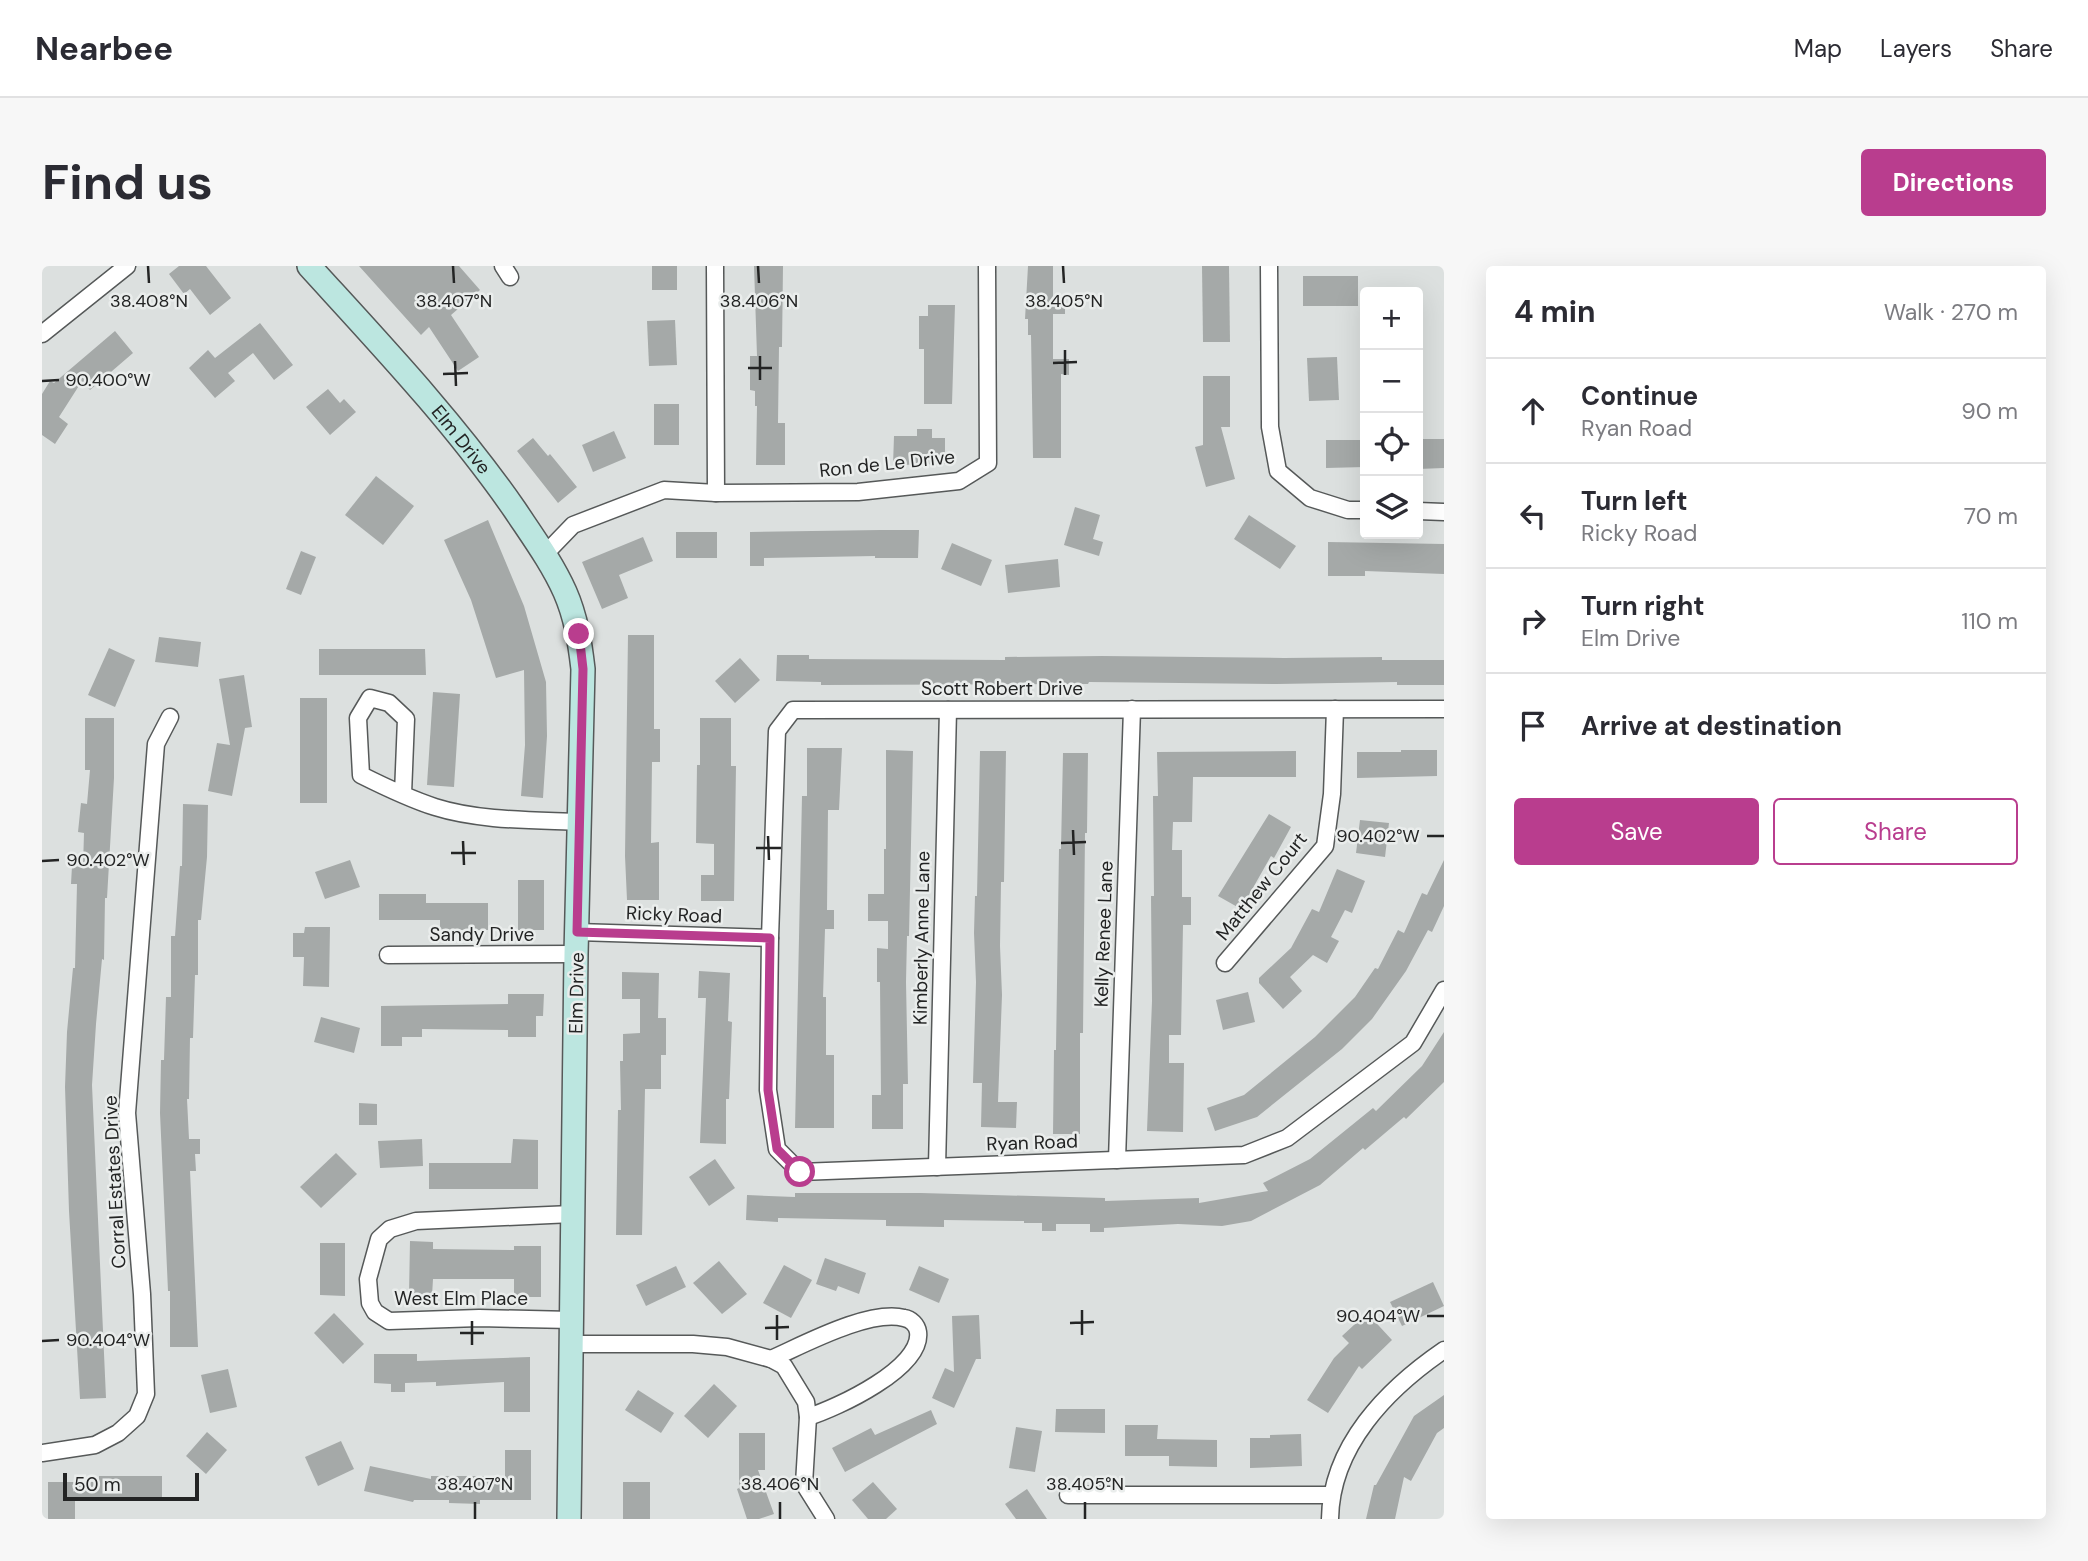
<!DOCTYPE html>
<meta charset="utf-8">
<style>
body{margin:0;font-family:"DM Sans",sans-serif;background:#f7f7f7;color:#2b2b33}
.controls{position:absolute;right:21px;top:21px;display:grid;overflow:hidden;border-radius:7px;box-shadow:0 7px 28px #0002}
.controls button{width:63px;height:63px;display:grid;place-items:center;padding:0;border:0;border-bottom:2px solid #e1e1e2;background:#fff;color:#2b2b33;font:35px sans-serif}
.scale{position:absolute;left:21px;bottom:18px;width:136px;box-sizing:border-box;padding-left:7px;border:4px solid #232424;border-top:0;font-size:19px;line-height:24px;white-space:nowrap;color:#232424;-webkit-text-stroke:5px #eaedec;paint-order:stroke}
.stop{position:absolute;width:21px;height:21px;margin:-16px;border:5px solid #b93d8e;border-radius:50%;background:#fff}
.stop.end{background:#b93d8e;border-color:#fff;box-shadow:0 2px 7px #0008}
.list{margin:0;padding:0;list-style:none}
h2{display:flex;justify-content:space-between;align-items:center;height:91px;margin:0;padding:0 28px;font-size:30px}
h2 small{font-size:23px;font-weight:400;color:#7c7c81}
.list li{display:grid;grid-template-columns:46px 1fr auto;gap:21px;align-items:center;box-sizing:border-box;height:105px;padding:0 28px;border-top:2px solid #e1e1e2}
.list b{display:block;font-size:26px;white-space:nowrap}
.list p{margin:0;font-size:23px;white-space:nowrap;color:#7c7c81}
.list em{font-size:23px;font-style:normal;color:#7c7c81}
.actions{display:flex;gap:14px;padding:21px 28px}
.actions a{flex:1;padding:16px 0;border:2px solid #b93d8e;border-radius:7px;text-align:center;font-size:24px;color:#b93d8e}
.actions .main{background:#b93d8e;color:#fff}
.icon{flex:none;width:38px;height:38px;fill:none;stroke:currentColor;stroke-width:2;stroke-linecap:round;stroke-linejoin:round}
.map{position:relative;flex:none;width:1402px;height:1253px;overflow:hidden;border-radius:7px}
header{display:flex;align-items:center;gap:42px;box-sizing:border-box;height:98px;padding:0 35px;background:#fff;border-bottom:2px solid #e1e1e2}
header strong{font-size:33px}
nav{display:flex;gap:38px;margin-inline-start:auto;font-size:24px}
.intro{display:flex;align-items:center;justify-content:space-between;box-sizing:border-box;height:168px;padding:0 42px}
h1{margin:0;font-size:49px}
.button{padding:18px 32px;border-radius:7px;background:#b93d8e;color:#fff;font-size:24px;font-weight:700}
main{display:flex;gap:42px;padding:0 42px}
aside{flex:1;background:#fff;border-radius:7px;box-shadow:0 7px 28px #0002}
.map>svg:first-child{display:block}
.building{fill:#a5a9a8}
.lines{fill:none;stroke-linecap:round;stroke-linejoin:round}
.street-casing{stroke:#565959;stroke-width:19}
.secondary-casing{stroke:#565959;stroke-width:26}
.street{stroke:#fff;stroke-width:16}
.secondary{stroke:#bce6e0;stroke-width:23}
.route{stroke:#b93d8e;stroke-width:9}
.ticks{fill:none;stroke:#232424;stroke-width:2.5}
.labels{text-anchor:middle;stroke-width:5;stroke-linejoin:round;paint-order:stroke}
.street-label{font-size:19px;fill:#232424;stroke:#eaedec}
.ticks-label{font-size:18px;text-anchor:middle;fill:#232424;stroke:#eaedec;stroke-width:5;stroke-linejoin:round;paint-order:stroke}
</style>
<header>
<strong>Nearbee</strong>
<nav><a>Map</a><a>Layers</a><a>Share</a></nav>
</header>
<div class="intro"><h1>Find us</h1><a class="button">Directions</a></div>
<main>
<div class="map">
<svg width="1402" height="1253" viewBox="0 0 1402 1253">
<rect width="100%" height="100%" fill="#dce0df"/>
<g class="building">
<polygon points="137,0 164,0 189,32 168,49 148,23 142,28 127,8"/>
<polygon points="317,0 417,0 438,24 409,49 437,91 416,105 387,61 379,69"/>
<rect x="610" y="0" width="25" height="24"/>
<polygon points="712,0 741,0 740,81 737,81 736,157 743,157 743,199 714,199 715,140 713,140 713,125 708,124 708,90 715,90"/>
<polygon points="986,0 1011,0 1011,33 1023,34 1023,48 1011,48 1011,93 1027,93 1027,109 1019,108 1019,192 991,192 989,69 986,69 986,53 983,53"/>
<polygon points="1160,0 1187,0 1188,76 1161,76"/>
<rect x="1261" y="10" width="55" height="30"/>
<polygon points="886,39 913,39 910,138 882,138 882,83 877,83 877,50 886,50"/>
<polygon points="633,54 635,99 607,100 605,55"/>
<polygon points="218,57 251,99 232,114 211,87 186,107 193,115 173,132 147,102 166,84 173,92"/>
<polygon points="73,65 91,87 48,124 40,115 17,151 26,158 13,178 0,169 0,128 8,115 12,117"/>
<polygon points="1295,91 1297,134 1267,135 1265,92"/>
<polygon points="1161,110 1188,110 1188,161 1179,161 1193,213 1164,221 1153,181 1161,179"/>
<polygon points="286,123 298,137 302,133 314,146 288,169 264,141"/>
<rect x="612" y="138" width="25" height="41"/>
<polygon points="875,163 890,163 890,172 903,172 903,198 851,199 852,170 875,170"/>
<polygon points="572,165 584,192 551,206 540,179"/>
<polygon points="491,172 506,190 508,188 535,221 516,237 475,185"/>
<polygon points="1376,173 1402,173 1402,202 1376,203"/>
<polygon points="1284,174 1323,174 1323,201 1284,202"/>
<polygon points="334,210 372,240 341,279 303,249"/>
<polygon points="1033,241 1058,249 1051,273 1061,276 1057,290 1022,279"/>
<polygon points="1207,249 1254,280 1238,303 1192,273"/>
<polygon points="446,254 482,340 504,416 505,470 501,532 479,530 483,479 482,404 454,412 429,334 402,274"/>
<polygon points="838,264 877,264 876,292 833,292 833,290 722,292 722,300 708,300 708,266"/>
<rect x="634" y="266" width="41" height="26"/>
<polygon points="601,271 611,295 577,309 586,332 560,343 540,296"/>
<polygon points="1286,276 1402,278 1402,308 1323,305 1323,310 1286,310"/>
<polygon points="910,277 950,294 939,320 899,303"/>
<polygon points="259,285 274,291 259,329 244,323"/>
<polygon points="1016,293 1018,321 966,327 963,299"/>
<polygon points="586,369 612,369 612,463 618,463 618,496 610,496 609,577 617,576 617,634 585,634 583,590"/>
<polygon points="117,371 159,376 156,401 113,396"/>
<polygon points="67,382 93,394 73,441 46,429"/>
<polygon points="277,383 383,383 384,409 277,409"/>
<polygon points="735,389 767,389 767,393 963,394 963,391 1060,390 1242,392 1340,391 1340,394 1402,394 1402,419 1355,419 1355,416 1235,418 1047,416 1046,418 779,419 779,416 734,415"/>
<polygon points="698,392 718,414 693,437 673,415"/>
<polygon points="202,409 210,461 203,462 190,530 166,525 175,477 188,479 177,413"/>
<polygon points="391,426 418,428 412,521 385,519"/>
<rect x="258" y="432" width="27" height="105"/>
<polygon points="43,452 72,452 72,512 65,632 63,632 62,694 60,693 54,758 50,819 64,1132 38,1133 27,945 23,821 25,766 31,702 33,702 35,618 29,618 30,600 41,601 42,567 36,566 39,537 45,538 48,504 43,504"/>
<polygon points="658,452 689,452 689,500 694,500 692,635 659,635 659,609 672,609 672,578 654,577 655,499 658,499"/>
<polygon points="765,482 800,482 797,544 786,544 785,644 792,644 792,663 783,663 781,731 784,731 784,789 792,789 792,862 753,862 760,530 765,530"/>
<polygon points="844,484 871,485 867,670 865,670 864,716 866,818 861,818 861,863 830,863 830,829 839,829 838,716 835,716 835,682 846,683 846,655 826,655 826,628 842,628 842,583 844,583"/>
<polygon points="1359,484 1395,484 1395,510 1315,512 1315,486 1359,486"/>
<polygon points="938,485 964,485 962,616 959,616 958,680 960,729 956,836 975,836 974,862 939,861 940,817 931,817 934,716 932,667 933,630 935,630"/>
<polygon points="1254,485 1254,511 1151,511 1150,556 1131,556 1130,584 1140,584 1140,631 1149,631 1149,659 1141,659 1139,769 1127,769 1127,797 1142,797 1141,866 1105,865 1110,735 1109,630 1112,630 1111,530 1116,530 1115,486"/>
<polygon points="1021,487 1046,487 1045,567 1043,567 1041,767 1038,767 1038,868 1011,868 1012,784 1014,784 1017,583 1019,583"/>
<polygon points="141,538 166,539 165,591 159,654 156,654 156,709 153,709 151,772 148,772 147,833 145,833 147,873 158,873 158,888 153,888 154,905 148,905 156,1081 128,1081 128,1025 126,1025 118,847 119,794 122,794 124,731 129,731 129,670 133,670 138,600 140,600"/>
<polygon points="1227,548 1249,561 1232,592 1229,590 1199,643 1176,630"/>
<polygon points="1318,554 1347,557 1343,591 1314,587"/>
<polygon points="308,594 318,621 283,633 273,606"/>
<polygon points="1402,594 1402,640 1390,666 1386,664 1364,705 1330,753 1300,783 1215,851 1173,865 1165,842 1202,829 1273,771 1313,731 1333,702 1336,703 1356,664 1362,667 1380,627 1385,629"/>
<polygon points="1295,603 1323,615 1310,647 1303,644 1289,671 1297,675 1285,697 1271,689 1248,711 1260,725 1241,743 1217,717 1217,712 1249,682 1270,643 1277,646"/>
<rect x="476" y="614" width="26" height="50"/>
<polygon points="337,628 384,628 384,637 446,637 446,664 398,664 398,654 337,654"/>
<polygon points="263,661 288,661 287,721 261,720 262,691 251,691 251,667 262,667"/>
<polygon points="657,705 688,707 686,755 690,756 687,833 684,833 684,878 658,877 664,732 656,732"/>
<polygon points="580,706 617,707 616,752 624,752 624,789 619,789 619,823 603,823 600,969 574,969 576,844 579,844 578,795 581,795 581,768 598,767 598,733 580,733"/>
<polygon points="1206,726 1213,756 1181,764 1174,734"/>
<polygon points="466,728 502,728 501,750 494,750 494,771 466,771 466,764 380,763 380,771 360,771 360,780 339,780 339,740 466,738"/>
<polygon points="279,751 318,762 312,787 272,776"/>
<polygon points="1402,766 1402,816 1364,853 1362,851 1323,884 1321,882 1278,919 1209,955 1180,960 1136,958 1062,962 1062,966 1048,966 1048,958 1014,958 1014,965 1000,965 1000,957 982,957 982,955 902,954 902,961 844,960 844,954 736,952 736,956 704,954 705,929 753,931 753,927 879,927 1063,932 1063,935 1157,932 1157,937 1226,925 1221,917 1268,893 1331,842 1334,845 1380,800"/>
<polygon points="317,837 335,838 335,859 317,859"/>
<polygon points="380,873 381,900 338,902 336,875"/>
<polygon points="471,873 496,874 496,923 387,923 387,897 469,897"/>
<polygon points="294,887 315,908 279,942 258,921"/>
<polygon points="673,893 693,922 667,940 647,911"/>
<polygon points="368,975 391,976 391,983 472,984 472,980 499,980 499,1031 472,1031 472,1013 391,1013 390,1030 367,1029"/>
<polygon points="278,977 303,977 303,1030 278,1029"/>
<polygon points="783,992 824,1007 817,1028 796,1020 794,1025 774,1018"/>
<polygon points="677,995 705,1028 680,1048 651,1017"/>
<polygon points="742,999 770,1014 749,1052 721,1037"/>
<polygon points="634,1000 644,1021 604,1040 594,1019"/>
<polygon points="877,1000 907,1013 897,1037 867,1024"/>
<polygon points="1391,1016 1402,1040 1360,1060 1348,1036"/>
<polygon points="292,1047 322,1078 301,1098 272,1067"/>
<polygon points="1325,1047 1350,1074 1320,1103 1317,1100 1286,1147 1265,1134 1292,1092 1307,1077 1300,1070"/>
<polygon points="937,1049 939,1093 934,1093 912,1142 890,1132 903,1102 912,1106 910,1050"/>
<polygon points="332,1088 375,1088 375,1095 488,1091 488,1146 462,1146 462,1116 394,1120 394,1116 363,1117 363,1126 349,1126 349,1118 332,1117"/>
<polygon points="186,1103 195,1141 168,1147 159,1109"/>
<polygon points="672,1118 695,1140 666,1172 642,1150"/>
<polygon points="596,1124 632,1147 619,1167 583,1144"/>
<polygon points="1402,1129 1402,1162 1395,1167 1369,1215 1362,1211 1353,1253 1324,1253 1332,1219 1334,1219 1372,1150"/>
<polygon points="1014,1143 1063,1143 1063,1167 1013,1166"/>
<polygon points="889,1144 895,1158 803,1206 790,1182 829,1162 833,1169"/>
<polygon points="1083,1159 1116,1159 1115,1173 1175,1174 1175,1201 1127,1200 1127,1190 1083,1190"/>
<polygon points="974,1161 1000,1165 993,1206 967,1202"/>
<polygon points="165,1166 185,1184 164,1208 144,1190"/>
<polygon points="697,1167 723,1167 723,1204 716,1204 732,1248 717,1253 705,1253 695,1223 697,1222"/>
<polygon points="1259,1168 1260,1200 1208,1202 1208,1172 1228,1172 1228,1169"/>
<polygon points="299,1175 312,1203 276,1220 263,1191"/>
<polygon points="463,1184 489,1184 489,1234 438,1234 438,1238 407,1237 407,1234 372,1234 371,1236 322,1225 328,1200 389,1213 389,1210 463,1210"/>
<polygon points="57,1210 120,1210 120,1233 33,1234 33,1253 6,1253 6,1216 57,1216"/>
<rect x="581" y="1216" width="27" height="37"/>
<polygon points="831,1216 855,1243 844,1253 826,1253 810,1234"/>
<polygon points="985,1223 1005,1253 974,1253 963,1238"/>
</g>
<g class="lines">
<g class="street-casing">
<g id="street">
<polyline points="461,0 468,11"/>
<polyline points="673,0 674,227"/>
<polyline points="1227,0 1228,161 1236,205 1268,232 1306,244 1323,244"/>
<polyline points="0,68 85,0"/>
<polyline points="1376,245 1402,246"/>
<polyline points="503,288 531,259 622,224 674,227 816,226 917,215 946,197 945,0"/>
<polyline points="1402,443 751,444 735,465 728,672 726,824 735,883 758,906 1202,889 1245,872 1371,777 1402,724"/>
<path d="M 361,528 L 364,453 L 347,437 L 328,432 L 316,452 L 319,509 C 343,521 368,533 393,541 C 437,555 492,554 538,556"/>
<polyline points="535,666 728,672"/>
<polyline points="346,689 534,688"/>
<polyline points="1183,697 1283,580 1290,528 1293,443"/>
<polyline points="1075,894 1090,443"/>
<polyline points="895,901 906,444"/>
<polyline points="530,1054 437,1052 347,1055 333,1046 328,1037 326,1013 337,973 348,963 374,955 530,948"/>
<polyline points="529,1078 651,1078 685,1081 729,1093 742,1100 764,1136 766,1151 762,1218 784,1253"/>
<path d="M 729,1093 C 761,1079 827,1043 862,1052 C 869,1053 875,1059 876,1066 C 881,1102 795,1142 766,1151"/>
<polyline points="0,1187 53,1179 76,1167 95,1150 104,1128 100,1028 85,847 114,478 128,451"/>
<polyline points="1026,1229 1288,1229"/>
<path d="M 1288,1253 C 1289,1180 1345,1123 1402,1084"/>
</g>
</g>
<g class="secondary-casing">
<g id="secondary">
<path id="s1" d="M 267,0 C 339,79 412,156 473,244 C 491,271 510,297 523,326 C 534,351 538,377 541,403 L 534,688 L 527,1253"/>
</g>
</g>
<use href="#street" class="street"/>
<use href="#secondary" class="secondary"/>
</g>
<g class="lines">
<polyline class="route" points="537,368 541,403 535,666 728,672 726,824 735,883 758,906"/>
</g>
<path class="ticks" d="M 106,0 L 107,17M 411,0 L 412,17M 716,0 L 717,17M 1021,0 L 1022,17M 1023,84 L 1023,109M 718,90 L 718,114M 413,95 L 414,120M 1011,97 L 1035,96M 706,102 L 730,102M 401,108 L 426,107M 0,115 L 17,114M 1031,564 L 1032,589M 726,570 L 727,594M 1385,570 L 1402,570M 421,575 L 422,599M 1019,577 L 1044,576M 714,582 L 739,582M 409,587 L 434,587M 0,595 L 17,594M 1040,1044 L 1040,1069M 735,1049 L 735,1074M 1385,1050 L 1402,1050M 430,1055 L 430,1079M 1028,1057 L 1052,1056M 723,1062 L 747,1061M 418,1067 L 442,1067M 0,1075 L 17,1074M 433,1236 L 433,1253M 738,1236 L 738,1253M 1043,1236 L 1043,1253"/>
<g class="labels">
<g class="street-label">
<text dy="7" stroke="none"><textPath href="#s1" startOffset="231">Elm Drive</textPath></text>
<text transform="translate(845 197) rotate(-6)" y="7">Ron de Le Drive</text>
<text x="960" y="429">Scott Robert Drive</text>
<text transform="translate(1219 620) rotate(-51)" y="7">Matthew Court</text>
<text transform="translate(632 648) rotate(2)" y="7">Ricky Road</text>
<text x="440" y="675">Sandy Drive</text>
<text transform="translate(1061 668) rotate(-88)" y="7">Kelly Renee Lane</text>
<text transform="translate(879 672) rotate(-89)" y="7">Kimberly Anne Lane</text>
<text transform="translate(534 727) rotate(-89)" y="7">Elm Drive</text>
<text transform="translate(990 876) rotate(-2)" y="7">Ryan Road</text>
<text transform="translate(72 916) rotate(-93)" y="7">Corral Estates Drive</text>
<text x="419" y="1039">West Elm Place</text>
</g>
</g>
<g class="ticks-label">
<text x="107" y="41">38.408°N</text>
<text x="412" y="41">38.407°N</text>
<text x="717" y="41">38.406°N</text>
<text x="1022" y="41">38.405°N</text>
<text x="66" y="120">90.400°W</text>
<text x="1336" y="576">90.402°W</text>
<text x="66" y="600">90.402°W</text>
<text x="1336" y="1056">90.404°W</text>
<text x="66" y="1080">90.404°W</text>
<text x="433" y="1224">38.407°N</text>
<text x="738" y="1224">38.406°N</text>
<text x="1043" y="1224">38.405°N</text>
</g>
</svg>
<div class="controls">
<button>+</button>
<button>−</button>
<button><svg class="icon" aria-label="locate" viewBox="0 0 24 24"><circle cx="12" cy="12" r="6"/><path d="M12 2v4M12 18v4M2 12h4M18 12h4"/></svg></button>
<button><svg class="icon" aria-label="layers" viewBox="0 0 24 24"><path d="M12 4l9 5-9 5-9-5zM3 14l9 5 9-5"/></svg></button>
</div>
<div class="scale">50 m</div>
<div class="stop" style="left:758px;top:906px"></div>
<div class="stop end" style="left:537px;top:368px"></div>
</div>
<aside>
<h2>4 min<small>Walk · 270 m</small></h2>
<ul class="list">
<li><svg class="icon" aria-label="ahead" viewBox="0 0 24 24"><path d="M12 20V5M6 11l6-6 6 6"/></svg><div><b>Continue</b><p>Ryan Road</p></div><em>90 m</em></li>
<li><svg class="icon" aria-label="left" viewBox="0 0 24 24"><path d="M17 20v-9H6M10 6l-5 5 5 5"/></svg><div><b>Turn left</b><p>Ricky Road</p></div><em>70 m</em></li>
<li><svg class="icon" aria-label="right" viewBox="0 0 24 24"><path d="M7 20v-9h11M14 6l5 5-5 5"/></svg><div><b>Turn right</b><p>Elm Drive</p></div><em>110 m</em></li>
<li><svg class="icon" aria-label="arrive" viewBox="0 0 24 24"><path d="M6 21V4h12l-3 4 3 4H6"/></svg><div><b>Arrive at destination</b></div></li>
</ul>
<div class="actions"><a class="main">Save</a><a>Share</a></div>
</aside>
</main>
